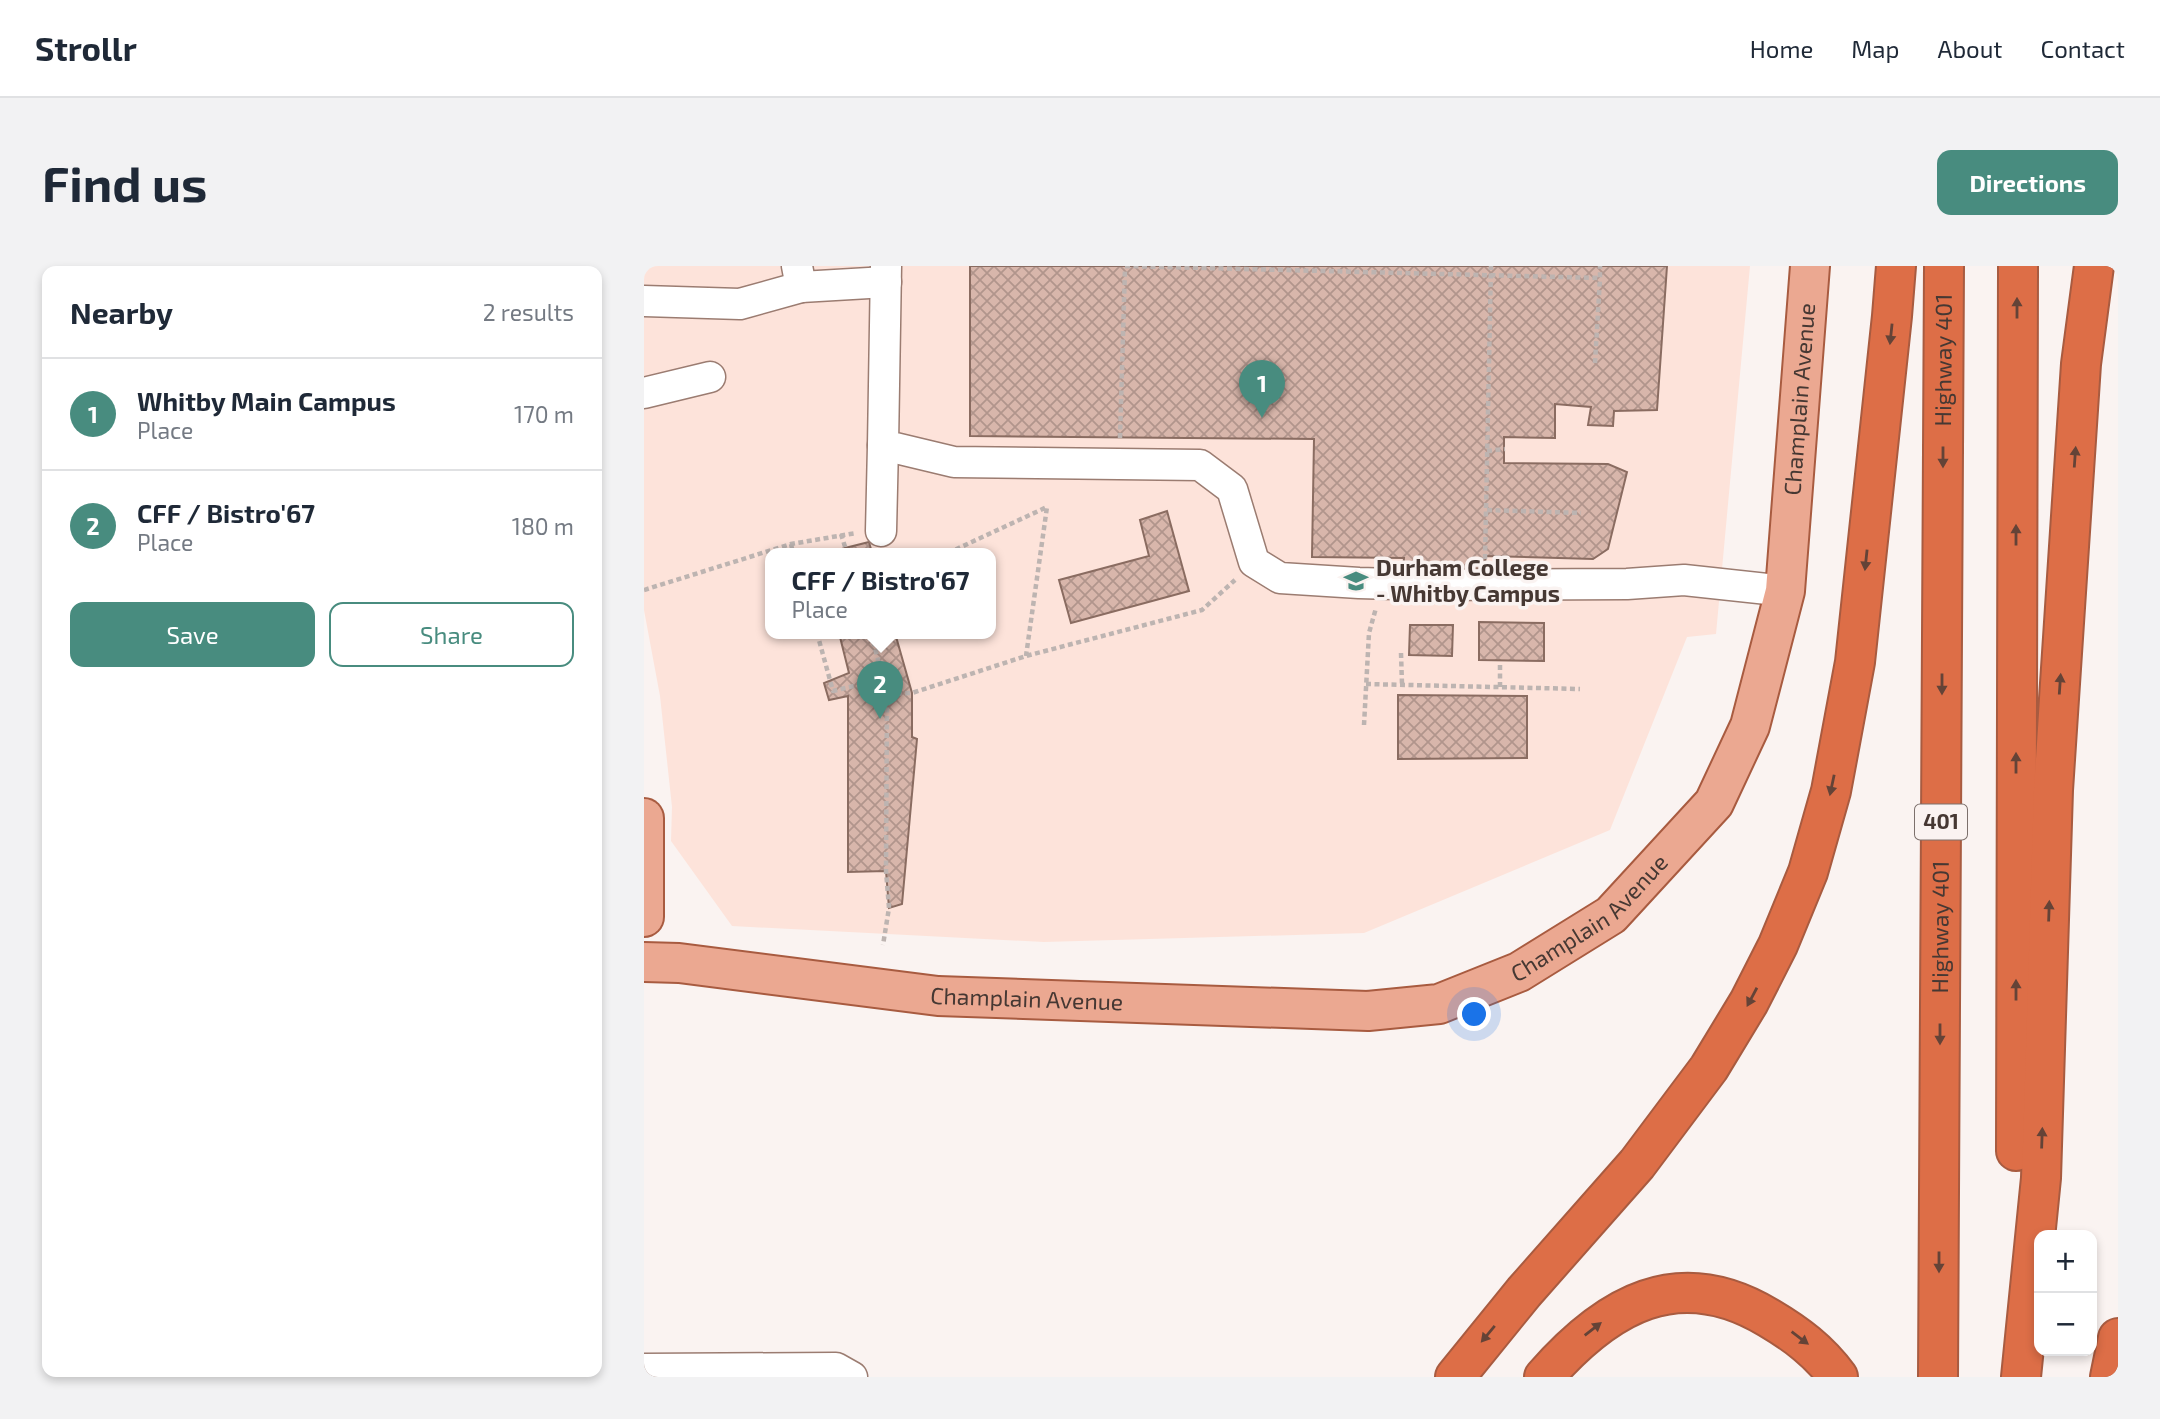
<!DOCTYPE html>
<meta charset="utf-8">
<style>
body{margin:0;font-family:"Exo 2",sans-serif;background:#f2f2f3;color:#1f2937}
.controls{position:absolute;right:21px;bottom:21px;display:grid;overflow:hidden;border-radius:14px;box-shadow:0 4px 10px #0003}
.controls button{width:63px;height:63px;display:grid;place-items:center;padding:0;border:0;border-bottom:2px solid #e0e1e3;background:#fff;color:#1f2937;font:35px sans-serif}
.you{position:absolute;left:831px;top:749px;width:24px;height:24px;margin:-18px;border:5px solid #fff;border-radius:50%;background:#1a73e8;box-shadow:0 0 0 10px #1a73e833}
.badge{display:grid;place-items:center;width:46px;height:46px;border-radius:50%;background:#488c7f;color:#fff;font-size:23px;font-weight:700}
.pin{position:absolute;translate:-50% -58px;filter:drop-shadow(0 2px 4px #0008)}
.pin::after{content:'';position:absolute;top:37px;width:24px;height:21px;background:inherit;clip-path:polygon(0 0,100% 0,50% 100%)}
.popup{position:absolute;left:121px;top:282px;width:231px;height:91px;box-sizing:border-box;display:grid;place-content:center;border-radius:14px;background:#fff;filter:drop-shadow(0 2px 5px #0005);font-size:23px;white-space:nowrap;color:#747a83}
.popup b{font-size:26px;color:#1f2937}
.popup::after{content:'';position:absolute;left:50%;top:100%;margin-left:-14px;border:14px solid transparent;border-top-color:#fff}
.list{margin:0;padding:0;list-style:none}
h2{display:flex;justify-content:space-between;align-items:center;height:91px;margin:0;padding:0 28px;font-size:30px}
h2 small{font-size:23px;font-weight:400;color:#747a83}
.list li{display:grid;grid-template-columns:46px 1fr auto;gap:21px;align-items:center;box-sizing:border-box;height:112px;padding:0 28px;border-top:2px solid #e0e1e3}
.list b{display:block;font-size:26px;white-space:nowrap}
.list p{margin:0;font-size:23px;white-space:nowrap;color:#747a83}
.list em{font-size:23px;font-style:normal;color:#747a83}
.actions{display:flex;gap:14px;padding:21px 28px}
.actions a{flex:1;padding:16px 0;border:2px solid #488c7f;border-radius:14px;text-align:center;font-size:24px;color:#488c7f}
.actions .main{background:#488c7f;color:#fff}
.map{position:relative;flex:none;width:1474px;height:1111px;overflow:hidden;border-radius:14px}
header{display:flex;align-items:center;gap:42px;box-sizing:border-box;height:98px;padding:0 35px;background:#fff;border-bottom:2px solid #e0e1e3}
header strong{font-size:33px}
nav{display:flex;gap:38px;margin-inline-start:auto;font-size:24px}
.intro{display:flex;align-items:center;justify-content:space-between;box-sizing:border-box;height:168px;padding:0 42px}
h1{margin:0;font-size:49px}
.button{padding:18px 32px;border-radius:14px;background:#488c7f;color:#fff;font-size:24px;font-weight:700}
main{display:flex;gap:42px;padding:0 42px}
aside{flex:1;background:#fff;border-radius:14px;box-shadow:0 4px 10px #0003}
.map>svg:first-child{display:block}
.built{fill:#fde3da;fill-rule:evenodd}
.building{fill:url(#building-cross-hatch);stroke:#8a6c61;stroke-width:2}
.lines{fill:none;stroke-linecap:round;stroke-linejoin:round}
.minor-casing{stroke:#9b7c71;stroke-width:33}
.major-casing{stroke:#a85b40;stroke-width:42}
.highway-casing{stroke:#a85b40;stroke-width:42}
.path{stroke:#bdb4b1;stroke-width:4.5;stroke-dasharray:5 3.5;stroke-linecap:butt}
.minor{stroke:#fff;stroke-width:30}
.major{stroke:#eba891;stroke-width:38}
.highway{stroke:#dd6e47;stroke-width:38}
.oneway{fill:#644337}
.labels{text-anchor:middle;stroke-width:7;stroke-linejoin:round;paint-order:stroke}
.shield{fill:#faf3f1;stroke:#7c706c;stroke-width:2}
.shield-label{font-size:21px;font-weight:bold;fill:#463833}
.street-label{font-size:23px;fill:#463833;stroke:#faf3f1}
.poi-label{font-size:23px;font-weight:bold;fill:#463833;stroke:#faf3f1;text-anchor:start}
</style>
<header>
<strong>Strollr</strong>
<nav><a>Home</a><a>Map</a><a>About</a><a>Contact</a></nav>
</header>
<div class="intro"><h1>Find us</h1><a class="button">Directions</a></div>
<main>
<aside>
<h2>Nearby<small>2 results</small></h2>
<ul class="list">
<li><span class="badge">1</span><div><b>Whitby Main Campus</b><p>Place</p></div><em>170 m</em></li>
<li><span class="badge">2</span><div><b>CFF / Bistro'67</b><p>Place</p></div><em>180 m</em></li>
</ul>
<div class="actions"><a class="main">Save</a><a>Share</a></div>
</aside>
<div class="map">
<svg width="1474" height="1111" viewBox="0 0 1474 1111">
<defs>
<pattern id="building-cross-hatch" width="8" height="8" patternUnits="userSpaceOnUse" patternTransform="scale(1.75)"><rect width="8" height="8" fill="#d8b6ab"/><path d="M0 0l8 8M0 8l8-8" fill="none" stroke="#b1958c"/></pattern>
</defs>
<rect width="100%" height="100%" fill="#faf3f1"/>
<path class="built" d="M 0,0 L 1106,0 L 1072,368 L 1043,371 L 966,564 L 720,667 L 400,676 L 88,660 L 27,575 L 28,541 L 16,430 L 0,344 ZM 126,287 L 346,287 L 346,367 L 126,367 Z"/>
<g class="building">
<polygon points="326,0 1023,0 1013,144 970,145 969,160 944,159 947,141 911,138 911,172 860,171 860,197 964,198 983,206 964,283 949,293 842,290 840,303 759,302 760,292 668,291 670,173 326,170"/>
<polygon points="523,245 545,325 427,357 415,314 505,290 496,254"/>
<polygon points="225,276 228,287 186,287 201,282"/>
<polygon points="835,356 900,357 900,395 835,394"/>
<polygon points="766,359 809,359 808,390 765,389"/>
<polygon points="195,367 251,367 268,427 268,471 273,473 258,638 245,642 242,605 204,606 204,430 185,434 180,417 205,407"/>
<polygon points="754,429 883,430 883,492 754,493"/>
</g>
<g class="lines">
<g class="minor-casing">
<g id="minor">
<polyline points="242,0 239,179 310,196 556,199 588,223 610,296 636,312 715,317 784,319 983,318 1040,314 1141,325"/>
<polyline points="157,21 242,16"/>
<polyline points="0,35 96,38 157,21 153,0"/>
<polyline points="0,127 66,111"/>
<polyline points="237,265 239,179"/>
<polyline points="0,1103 192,1102 208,1111"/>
</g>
</g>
<g class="major-casing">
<g id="major">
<polyline points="0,552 0,651"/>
<path id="s1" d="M 0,696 L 35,697 L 294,730 L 724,745 L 795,738 L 875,706 L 967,649 L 1070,537 L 1106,460 L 1141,325 L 1166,0"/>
</g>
</g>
<g class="highway-casing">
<g id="highway">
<polyline points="1372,885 1374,0"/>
<polyline points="811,1111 880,1026 993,898 1065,802 1105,736 1134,679 1164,606 1187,525 1211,396 1248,50 1252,0"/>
<path d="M 900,1111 C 963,1039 1034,997 1125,1052 C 1152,1068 1175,1085 1194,1111"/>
<path id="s2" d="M 1294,1111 L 1300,0"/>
<polyline points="1377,1111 1397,912 1409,524 1437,98 1450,0"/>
<polyline points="1466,1111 1474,1072"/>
</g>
</g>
<g class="path">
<polyline points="481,0 956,12 956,0"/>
<polyline points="951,97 956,12"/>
<polyline points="476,172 481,2"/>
<polyline points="843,185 861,183"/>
<polyline points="843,244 937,247"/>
<polyline points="197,268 203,287"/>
<polyline points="147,278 149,287"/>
<polyline points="304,287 403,241 382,390"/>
<polyline points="841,293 847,0"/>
<polyline points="0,324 147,278 212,267"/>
<polyline points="173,367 189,425 222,417 243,428 268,427 382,390 558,344 591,314"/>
<polyline points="227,367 243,428 242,605 245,642 239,679"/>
<polyline points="757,387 758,418"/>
<polyline points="722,418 936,423"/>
<polyline points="856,421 856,397"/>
<polyline points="720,459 725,367 732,342"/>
</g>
<use href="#minor" class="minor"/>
<use href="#major" class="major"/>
<use href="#highway" class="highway"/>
</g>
<defs><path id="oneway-solid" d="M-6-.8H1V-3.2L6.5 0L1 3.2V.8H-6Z" transform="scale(1.75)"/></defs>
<g class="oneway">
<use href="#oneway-solid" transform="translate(1373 42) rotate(-90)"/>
<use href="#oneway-solid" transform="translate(1247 68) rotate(96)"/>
<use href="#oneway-solid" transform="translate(1299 191) rotate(90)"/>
<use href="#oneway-solid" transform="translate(1431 191) rotate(-86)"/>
<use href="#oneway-solid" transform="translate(1372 269) rotate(-90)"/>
<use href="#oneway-solid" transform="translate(1222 294) rotate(96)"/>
<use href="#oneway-solid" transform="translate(1298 418) rotate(90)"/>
<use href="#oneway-solid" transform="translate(1416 418) rotate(-86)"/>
<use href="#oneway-solid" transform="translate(1372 497) rotate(-90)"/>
<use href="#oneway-solid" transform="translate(1188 519) rotate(102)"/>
<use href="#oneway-solid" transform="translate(1405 645) rotate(-88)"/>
<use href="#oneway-solid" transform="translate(1372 724) rotate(-90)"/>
<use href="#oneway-solid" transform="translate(1108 731) rotate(118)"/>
<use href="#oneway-solid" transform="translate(1296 768) rotate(90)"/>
<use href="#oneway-solid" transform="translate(1398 872) rotate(-88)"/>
<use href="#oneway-solid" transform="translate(1295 996) rotate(90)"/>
<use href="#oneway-solid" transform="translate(949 1063) rotate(-38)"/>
<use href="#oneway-solid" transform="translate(844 1068) rotate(130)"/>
<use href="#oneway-solid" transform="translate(1156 1072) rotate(37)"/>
</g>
<defs>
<g id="university-bare" transform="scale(1.89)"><path d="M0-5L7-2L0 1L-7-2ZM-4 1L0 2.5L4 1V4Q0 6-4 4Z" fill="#488c7f" stroke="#faf3f1" stroke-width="2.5" paint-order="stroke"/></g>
</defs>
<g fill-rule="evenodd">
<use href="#university-bare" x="712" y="315"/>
</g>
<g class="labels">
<rect class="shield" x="1271" y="538.5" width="52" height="35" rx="5"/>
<g class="shield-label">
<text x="1297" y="563">401</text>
</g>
<g class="street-label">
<text dy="8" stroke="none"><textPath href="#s2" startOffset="1017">Highway 401</textPath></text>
<text dy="8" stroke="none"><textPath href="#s1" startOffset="1561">Champlain Avenue</textPath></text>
<text dy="8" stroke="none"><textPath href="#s1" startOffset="973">Champlain Avenue</textPath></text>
<text dy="8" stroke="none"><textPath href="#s2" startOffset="450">Highway 401</textPath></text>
<text dy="8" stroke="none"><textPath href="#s1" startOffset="385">Champlain Avenue</textPath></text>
</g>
<g class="poi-label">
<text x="732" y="310">Durham College<tspan x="732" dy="26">- Whitby Campus</tspan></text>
</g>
</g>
</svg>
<div class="controls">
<button>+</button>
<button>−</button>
</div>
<div class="you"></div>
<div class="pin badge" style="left:618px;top:152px">1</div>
<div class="pin badge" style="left:236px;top:453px">2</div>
<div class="popup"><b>CFF / Bistro'67</b>Place</div>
</div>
</main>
